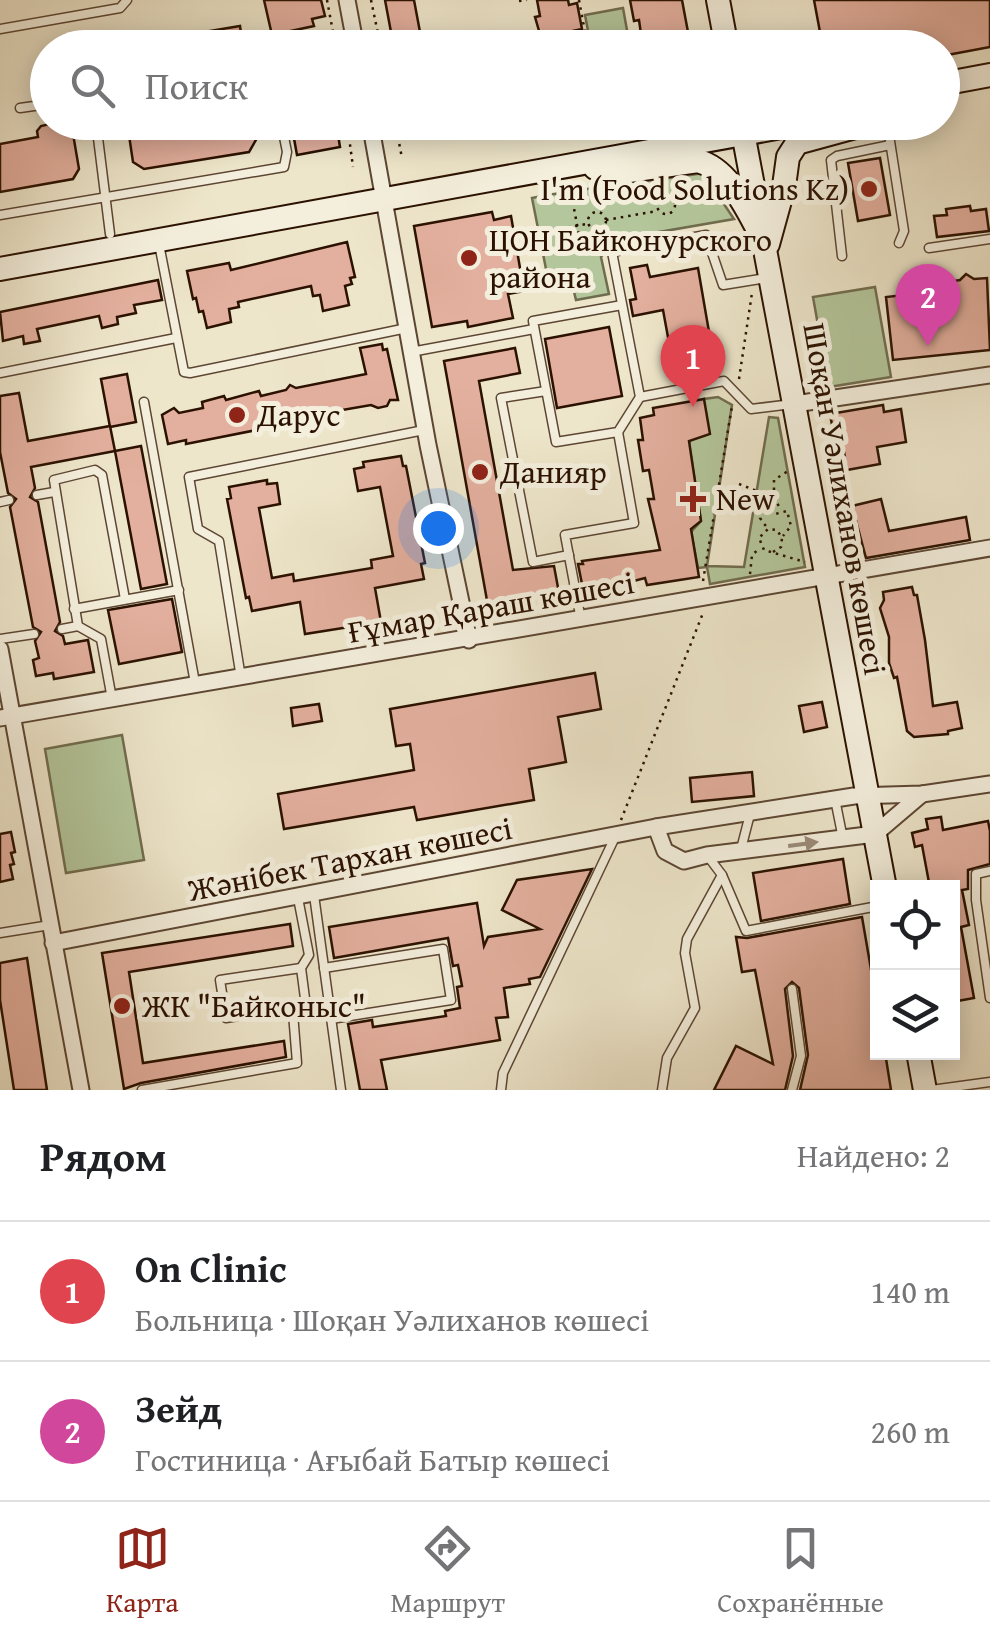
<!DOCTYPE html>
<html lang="ru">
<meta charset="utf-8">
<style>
body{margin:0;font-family:"Gentium Book Plus",serif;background:#f2f2f2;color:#202124}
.controls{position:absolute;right:30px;bottom:30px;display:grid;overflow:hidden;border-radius:0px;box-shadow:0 5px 25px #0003}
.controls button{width:90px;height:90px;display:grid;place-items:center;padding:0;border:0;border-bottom:2px solid #e0e0e0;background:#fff;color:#202124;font:50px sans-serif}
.you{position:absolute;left:438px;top:528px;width:35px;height:35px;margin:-25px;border:8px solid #fff;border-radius:50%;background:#1a73e8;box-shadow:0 0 0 15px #1a73e833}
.badge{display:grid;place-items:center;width:65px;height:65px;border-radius:50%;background:#8f2418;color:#fff;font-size:32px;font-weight:700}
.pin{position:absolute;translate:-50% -82px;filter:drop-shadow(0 2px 5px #0008)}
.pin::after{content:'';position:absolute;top:52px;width:35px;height:30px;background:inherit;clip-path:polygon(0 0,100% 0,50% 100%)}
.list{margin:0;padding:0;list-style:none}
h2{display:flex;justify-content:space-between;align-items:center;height:130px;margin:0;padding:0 40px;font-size:42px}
h2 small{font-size:32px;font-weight:400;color:#757577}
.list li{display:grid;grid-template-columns:65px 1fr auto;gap:30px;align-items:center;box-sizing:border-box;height:140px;padding:0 40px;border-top:2px solid #e0e0e0}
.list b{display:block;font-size:38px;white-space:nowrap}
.list p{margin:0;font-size:32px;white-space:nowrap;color:#757577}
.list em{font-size:32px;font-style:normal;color:#757577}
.icon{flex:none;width:55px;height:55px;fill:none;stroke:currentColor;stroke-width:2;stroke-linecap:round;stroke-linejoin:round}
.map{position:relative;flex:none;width:990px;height:1090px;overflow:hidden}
.search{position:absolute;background:#fff;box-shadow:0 5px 25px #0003;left:30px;right:30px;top:30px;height:110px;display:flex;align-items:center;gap:25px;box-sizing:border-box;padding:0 35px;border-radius:55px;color:#757577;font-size:38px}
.sheet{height:410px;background:#fff}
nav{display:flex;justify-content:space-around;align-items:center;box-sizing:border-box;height:140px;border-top:2px solid #e0e0e0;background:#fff;font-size:28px;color:#757577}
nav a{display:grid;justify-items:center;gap:5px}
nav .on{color:#8f2418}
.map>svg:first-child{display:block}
.green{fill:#b4c69b;stroke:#706c4e;stroke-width:2.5}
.building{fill:#e3af9e;stroke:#2b1100;stroke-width:2.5}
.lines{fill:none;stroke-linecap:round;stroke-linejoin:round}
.service-casing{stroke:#5c4633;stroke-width:11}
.minor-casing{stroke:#5c4633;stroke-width:19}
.secondary-casing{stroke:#2b1100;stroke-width:26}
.path{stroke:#2b1100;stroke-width:2.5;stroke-dasharray:2.5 5;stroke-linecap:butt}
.service{stroke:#f4efdd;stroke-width:8}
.minor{stroke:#f4efdd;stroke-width:15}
.secondary{stroke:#f4efdd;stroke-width:22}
.oneway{fill:#9a8b7a}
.poi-dot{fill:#8f2418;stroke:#f4efdd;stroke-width:4}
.labels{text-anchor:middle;stroke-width:10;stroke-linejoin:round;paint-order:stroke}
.poi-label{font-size:32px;fill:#2b1100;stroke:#f4efdd;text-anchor:start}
.street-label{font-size:32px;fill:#2b1100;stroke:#f4efdd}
</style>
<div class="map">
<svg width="990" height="1090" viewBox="0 0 990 1090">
<rect width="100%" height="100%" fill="#eee6cb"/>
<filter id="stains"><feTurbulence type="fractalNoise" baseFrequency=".002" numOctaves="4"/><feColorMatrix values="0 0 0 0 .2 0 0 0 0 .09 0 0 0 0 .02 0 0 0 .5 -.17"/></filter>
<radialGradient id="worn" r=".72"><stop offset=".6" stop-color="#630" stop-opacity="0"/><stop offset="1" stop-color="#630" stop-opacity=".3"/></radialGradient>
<g class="green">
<polygon points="623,8 630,47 591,47 585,15"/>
<path d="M 703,173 L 734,219 L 613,240 L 601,257 L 609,294 L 576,300 L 569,271 L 547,274 L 532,198 C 589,187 646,182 703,173 Z"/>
<polygon points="875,287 891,377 829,387 813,297"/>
<polygon points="718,397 732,405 707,566 744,567 769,417 778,418 805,567 710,584 707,567 698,568 691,532 701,521 689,444 704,399"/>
<polygon points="122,735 144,860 66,873 45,749"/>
</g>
<g class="building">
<polygon points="264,0 321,0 325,16 312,19 314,26 272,35"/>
<polygon points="385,0 414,0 423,48 394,48"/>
<polygon points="537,0 568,0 569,5 577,3 582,29 573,31 575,37 571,37 568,48 544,48 535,17 540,16"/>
<polygon points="630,0 682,0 691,48 643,48 639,20 634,21"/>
<polygon points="814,0 990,0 990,47 942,56 942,48 823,48"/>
<polygon points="240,26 243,48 182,48 180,36"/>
<polygon points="58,122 71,122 79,169 73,179 0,192 0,144 38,137 37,131 41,126"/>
<polygon points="127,122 255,122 257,138 249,152 144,169 133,162"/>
<polygon points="291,122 336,122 340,147 297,155"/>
<polygon points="880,158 890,215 858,221 848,163"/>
<polygon points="970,206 971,211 986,209 989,231 937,237 934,216 947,215 946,209"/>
<polygon points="492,212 494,220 511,216 524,291 508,294 513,318 468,327 467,321 432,327 414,226"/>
<polygon points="347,242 355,277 350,278 352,284 345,286 349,305 323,311 320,295 313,296 311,286 238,302 239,307 229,309 231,322 207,328 203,311 199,312 196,298 193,299 187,271 229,263 231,270"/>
<polygon points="647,265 650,277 698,268 714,361 697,364 696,359 666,364 664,349 670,348 663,310 633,316 630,300 636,299 630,268"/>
<polygon points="966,274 974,279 987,278 990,350 893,360 886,297 949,290 948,282 960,280"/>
<polygon points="158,280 162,300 134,305 136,313 117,317 118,324 102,328 99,316 37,329 40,341 24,344 23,336 3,341 0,312"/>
<polygon points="609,327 622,396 557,408 545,339"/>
<polygon points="382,344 383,350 387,349 398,400 390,400 387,406 378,408 371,405 319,414 291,419 292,423 186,444 186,440 168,444 162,415 174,408 179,413 203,408 202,402 224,396 226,400 259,391 261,396 286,390 290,385 296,388 366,374 360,348"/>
<polygon points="515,348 520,373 479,381 513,570 554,566 559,593 488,606 444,361"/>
<polygon points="127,374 136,422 110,427 101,379"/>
<polygon points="19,393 28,441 110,426 115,451 31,467 35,488 30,497 38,502 60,622 55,631 63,636 65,644 88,640 94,672 54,679 53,673 36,676 33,660 39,658 35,641 41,632 33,627 10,507 16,499 8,493 0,452 0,396"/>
<polygon points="704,399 710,434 689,441 701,521 691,529 699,577 647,585 645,578 611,587 583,589 578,564 583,564 582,561 660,550 648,499 654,499 649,470 643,471 638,440 643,440 640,418 654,415 653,408"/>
<polygon points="883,405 884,412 901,409 906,442 877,447 880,464 847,470 843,446 836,447 830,414"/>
<polygon points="141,446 167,584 141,589 115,451"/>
<polygon points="401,456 403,466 406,466 425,563 421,564 424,579 375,588 381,622 305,634 300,602 252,611 249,597 246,598 227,499 231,498 229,487 267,480 267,484 277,483 280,504 259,508 272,578 293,574 294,581 372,568 371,560 393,556 380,487 358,491 354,469 364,467 363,462"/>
<polygon points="881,499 889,531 966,517 970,540 866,558 852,506"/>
<polygon points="912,587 914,595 917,595 925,640 933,706 957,702 962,728 948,731 948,734 914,737 907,731 897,677 894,678 889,663 889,637 880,608 884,600 883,592"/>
<polygon points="172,599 182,652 119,664 108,610"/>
<polygon points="595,673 601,709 558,717 566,762 529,769 534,800 417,820 414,807 284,829 278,794 414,770 410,744 396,746 390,709"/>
<polygon points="822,702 827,727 804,732 799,706"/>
<polygon points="319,704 322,721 293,726 291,708"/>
<polygon points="752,772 754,796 692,802 690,778"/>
<polygon points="941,817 943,830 988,821 990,831 990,864 968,870 968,889 962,890 969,925 961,927 974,998 952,1002 952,888 930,888 922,845 915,847 912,833 928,829 926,819"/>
<polygon points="11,832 15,852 11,853 14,864 10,865 13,879 0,882 0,834"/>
<polygon points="843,859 850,904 761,921 753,873"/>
<polygon points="592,869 540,977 529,979 530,984 504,988 508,1017 496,1018 500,1040 381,1060 387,1090 360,1090 348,1024 372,1020 373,1027 446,1016 445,1011 460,1008 457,987 462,986 458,965 453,966 448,938 334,958 329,927 477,903 484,946 488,937 540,929 502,910 517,880"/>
<polygon points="862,917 878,1010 878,1052 885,1052 891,1090 800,1090 808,1055 799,988 792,982 785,989 793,1056 785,1090 714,1090 736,1046 773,1064 755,970 742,972 736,937 747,938"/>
<polygon points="290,924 293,946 129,972 143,1063 284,1041 286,1057 141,1083 124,1089 102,953"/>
<polygon points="27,958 47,1090 14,1090 0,1000 0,963"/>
</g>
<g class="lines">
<g class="service-casing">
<g id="service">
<polyline points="0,29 120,8 127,0"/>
<polyline points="20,108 48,104"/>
<polyline points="96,122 110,234"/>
<polyline points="887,122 904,231 899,243"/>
<polyline points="0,215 284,167 287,152 281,122"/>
<polyline points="159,244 184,372 190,373 407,328"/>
<polyline points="929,248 990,239"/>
<polyline points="842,256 831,160 837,156 890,145"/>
<polyline points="622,305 533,321 556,442 618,432 640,397 612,252 706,235 723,285 766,278"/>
<polyline points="411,352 534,329"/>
<polyline points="0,373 176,338"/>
<polyline points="546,391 501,398 533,562 569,555"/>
<polyline points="640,397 724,381 751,409 792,404"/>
<polyline points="144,402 195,683"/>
<polyline points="37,495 54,492"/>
<polyline points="0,502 9,500"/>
<polyline points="74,609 179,590"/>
<polyline points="581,620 565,535 634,523 618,432"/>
<polyline points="62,629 78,626"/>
<polyline points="0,639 34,634"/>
<polyline points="241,678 219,541 198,529 189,477 424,430"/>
<polyline points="112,699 101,639 78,626 54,480 95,470 102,475 125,599"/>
<polyline points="835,799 843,839"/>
<polyline points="740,853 750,814"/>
<polyline points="990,871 976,874 976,900 990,998"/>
<polyline points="722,875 746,931 878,906"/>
<polyline points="314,895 341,1090"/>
<polyline points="0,933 50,925"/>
<polyline points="324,968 443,949 451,1000 331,1019"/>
<polyline points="792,989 801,1056 792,1090"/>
<polyline points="296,1007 226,1018 220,980 301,968"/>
<polyline points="142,1090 297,1063 293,1013 306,1006 301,968 309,955 298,898"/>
<polyline points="501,1090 503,1073 616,835"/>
<polyline points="662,1090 667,1058 695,1008 685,953 687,939 722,875 707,855"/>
<polyline points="931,1090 990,1082"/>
</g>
</g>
<g class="minor-casing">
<g id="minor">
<polyline points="347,0 356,48"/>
<polyline points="370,122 428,445 469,640"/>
<polyline points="795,404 990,375"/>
<polyline points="0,649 81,1090"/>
<polyline points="0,718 990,548"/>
<polyline points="656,827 665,851 684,861 707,855 875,834 922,794"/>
<polyline points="53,943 656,827 854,796 922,794 990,784"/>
</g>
</g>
<g class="secondary-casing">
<g id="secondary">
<polyline points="718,0 727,48"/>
<polyline points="942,84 990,75"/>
<polyline points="741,122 885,888"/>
<path d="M 595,168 L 629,171 L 698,161 C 726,168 743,202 756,226"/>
<polyline points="768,244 784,186 788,157 797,143 874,122"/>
<polyline points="0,269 809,122"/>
<polyline points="918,1052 925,1090"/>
</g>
</g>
<g class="path">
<polyline points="327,0 336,48"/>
<polyline points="371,0 381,48"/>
<polyline points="579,0 588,48"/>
<polyline points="519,1 527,0"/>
<polyline points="347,122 353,167"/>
<polyline points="395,122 402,158"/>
<polyline points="598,122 600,132"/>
<polyline points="570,187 581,246"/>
<circle cx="666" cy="205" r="9"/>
<polyline points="675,203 717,196"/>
<circle cx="597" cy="221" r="9"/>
<polyline points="606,220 657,211"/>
<polyline points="553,230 587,224"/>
<polyline points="739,379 752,293"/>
<polyline points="739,484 757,491 764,510 775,514 787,511 791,526 783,536"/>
<polyline points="774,490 774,480 788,471"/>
<polyline points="776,500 770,495 774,491 779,494 776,500 780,509"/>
<polyline points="763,511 760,518 768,529"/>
<polyline points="773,552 781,547 782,538 777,530 768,529 759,538 764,550 805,562"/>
<polyline points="750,574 752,555 760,548"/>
<polyline points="703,581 732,406"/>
<polyline points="621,820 703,613"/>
</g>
<use href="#service" class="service"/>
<use href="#minor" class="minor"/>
<use href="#secondary" class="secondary"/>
</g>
<defs><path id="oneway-solid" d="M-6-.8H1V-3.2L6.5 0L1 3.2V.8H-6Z" transform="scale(2.5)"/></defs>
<use class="oneway" href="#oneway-solid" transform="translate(803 844) rotate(-8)"/>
<g class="poi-dot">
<circle cx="869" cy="189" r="10"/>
<circle cx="469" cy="258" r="10"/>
<circle cx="237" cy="415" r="10"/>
<circle cx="480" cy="472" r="10"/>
<path d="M688 484h10v10h10v10h-10v10h-10v-10h-10v-10h10z"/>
<circle cx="122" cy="1006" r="10"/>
</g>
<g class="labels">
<g class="poi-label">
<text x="849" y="200" text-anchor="end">I'm (Food Solutions Kz)</text>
<text x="489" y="251">ЦОН Байконурского<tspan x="489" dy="37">района</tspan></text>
<text x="257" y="426">Дарус</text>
<text x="500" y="483">Данияр</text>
<text x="716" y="510">New</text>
<text x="142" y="1017">ЖК "Байконыс"</text>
</g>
<g class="street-label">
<text transform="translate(845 499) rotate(80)" y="11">Шоқан Уәлиханов көшесі</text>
<text transform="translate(491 607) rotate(-10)" y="11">Ғұмар Қараш көшесі</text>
<text transform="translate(350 859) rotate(-11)" y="11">Жәнібек Тархан көшесі</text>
</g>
</g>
<rect width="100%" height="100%" filter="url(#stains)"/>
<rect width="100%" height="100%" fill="url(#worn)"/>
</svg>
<div class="controls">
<button><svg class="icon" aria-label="locate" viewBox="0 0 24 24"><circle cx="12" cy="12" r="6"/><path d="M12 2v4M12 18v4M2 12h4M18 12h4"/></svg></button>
<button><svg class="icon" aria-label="layers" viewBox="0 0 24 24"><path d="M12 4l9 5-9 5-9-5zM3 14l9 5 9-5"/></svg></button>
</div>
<div class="you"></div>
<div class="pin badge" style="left:693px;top:407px;background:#e0444e">1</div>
<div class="pin badge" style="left:928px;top:346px;background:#d1479c">2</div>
<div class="search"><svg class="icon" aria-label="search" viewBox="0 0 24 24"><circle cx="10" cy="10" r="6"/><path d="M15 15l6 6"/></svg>Поиск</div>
</div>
<section class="sheet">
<h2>Рядом<small>Найдено: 2</small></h2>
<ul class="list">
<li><span class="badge" style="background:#e0444e">1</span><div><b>On Clinic</b><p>Больница · Шоқан Уәлиханов көшесі</p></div><em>140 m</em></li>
<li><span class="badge" style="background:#d1479c">2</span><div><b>Зейд</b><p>Гостиница · Ағыбай Батыр көшесі</p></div><em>260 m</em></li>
</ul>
</section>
<nav>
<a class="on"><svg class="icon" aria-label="map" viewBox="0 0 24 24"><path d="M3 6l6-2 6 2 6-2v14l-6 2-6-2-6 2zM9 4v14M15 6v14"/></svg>Карта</a>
<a><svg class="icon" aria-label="directions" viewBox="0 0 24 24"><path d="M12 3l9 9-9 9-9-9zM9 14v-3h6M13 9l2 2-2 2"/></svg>Маршрут</a>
<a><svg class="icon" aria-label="saved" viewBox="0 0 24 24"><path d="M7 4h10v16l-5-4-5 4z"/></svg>Сохранённые</a>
</nav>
